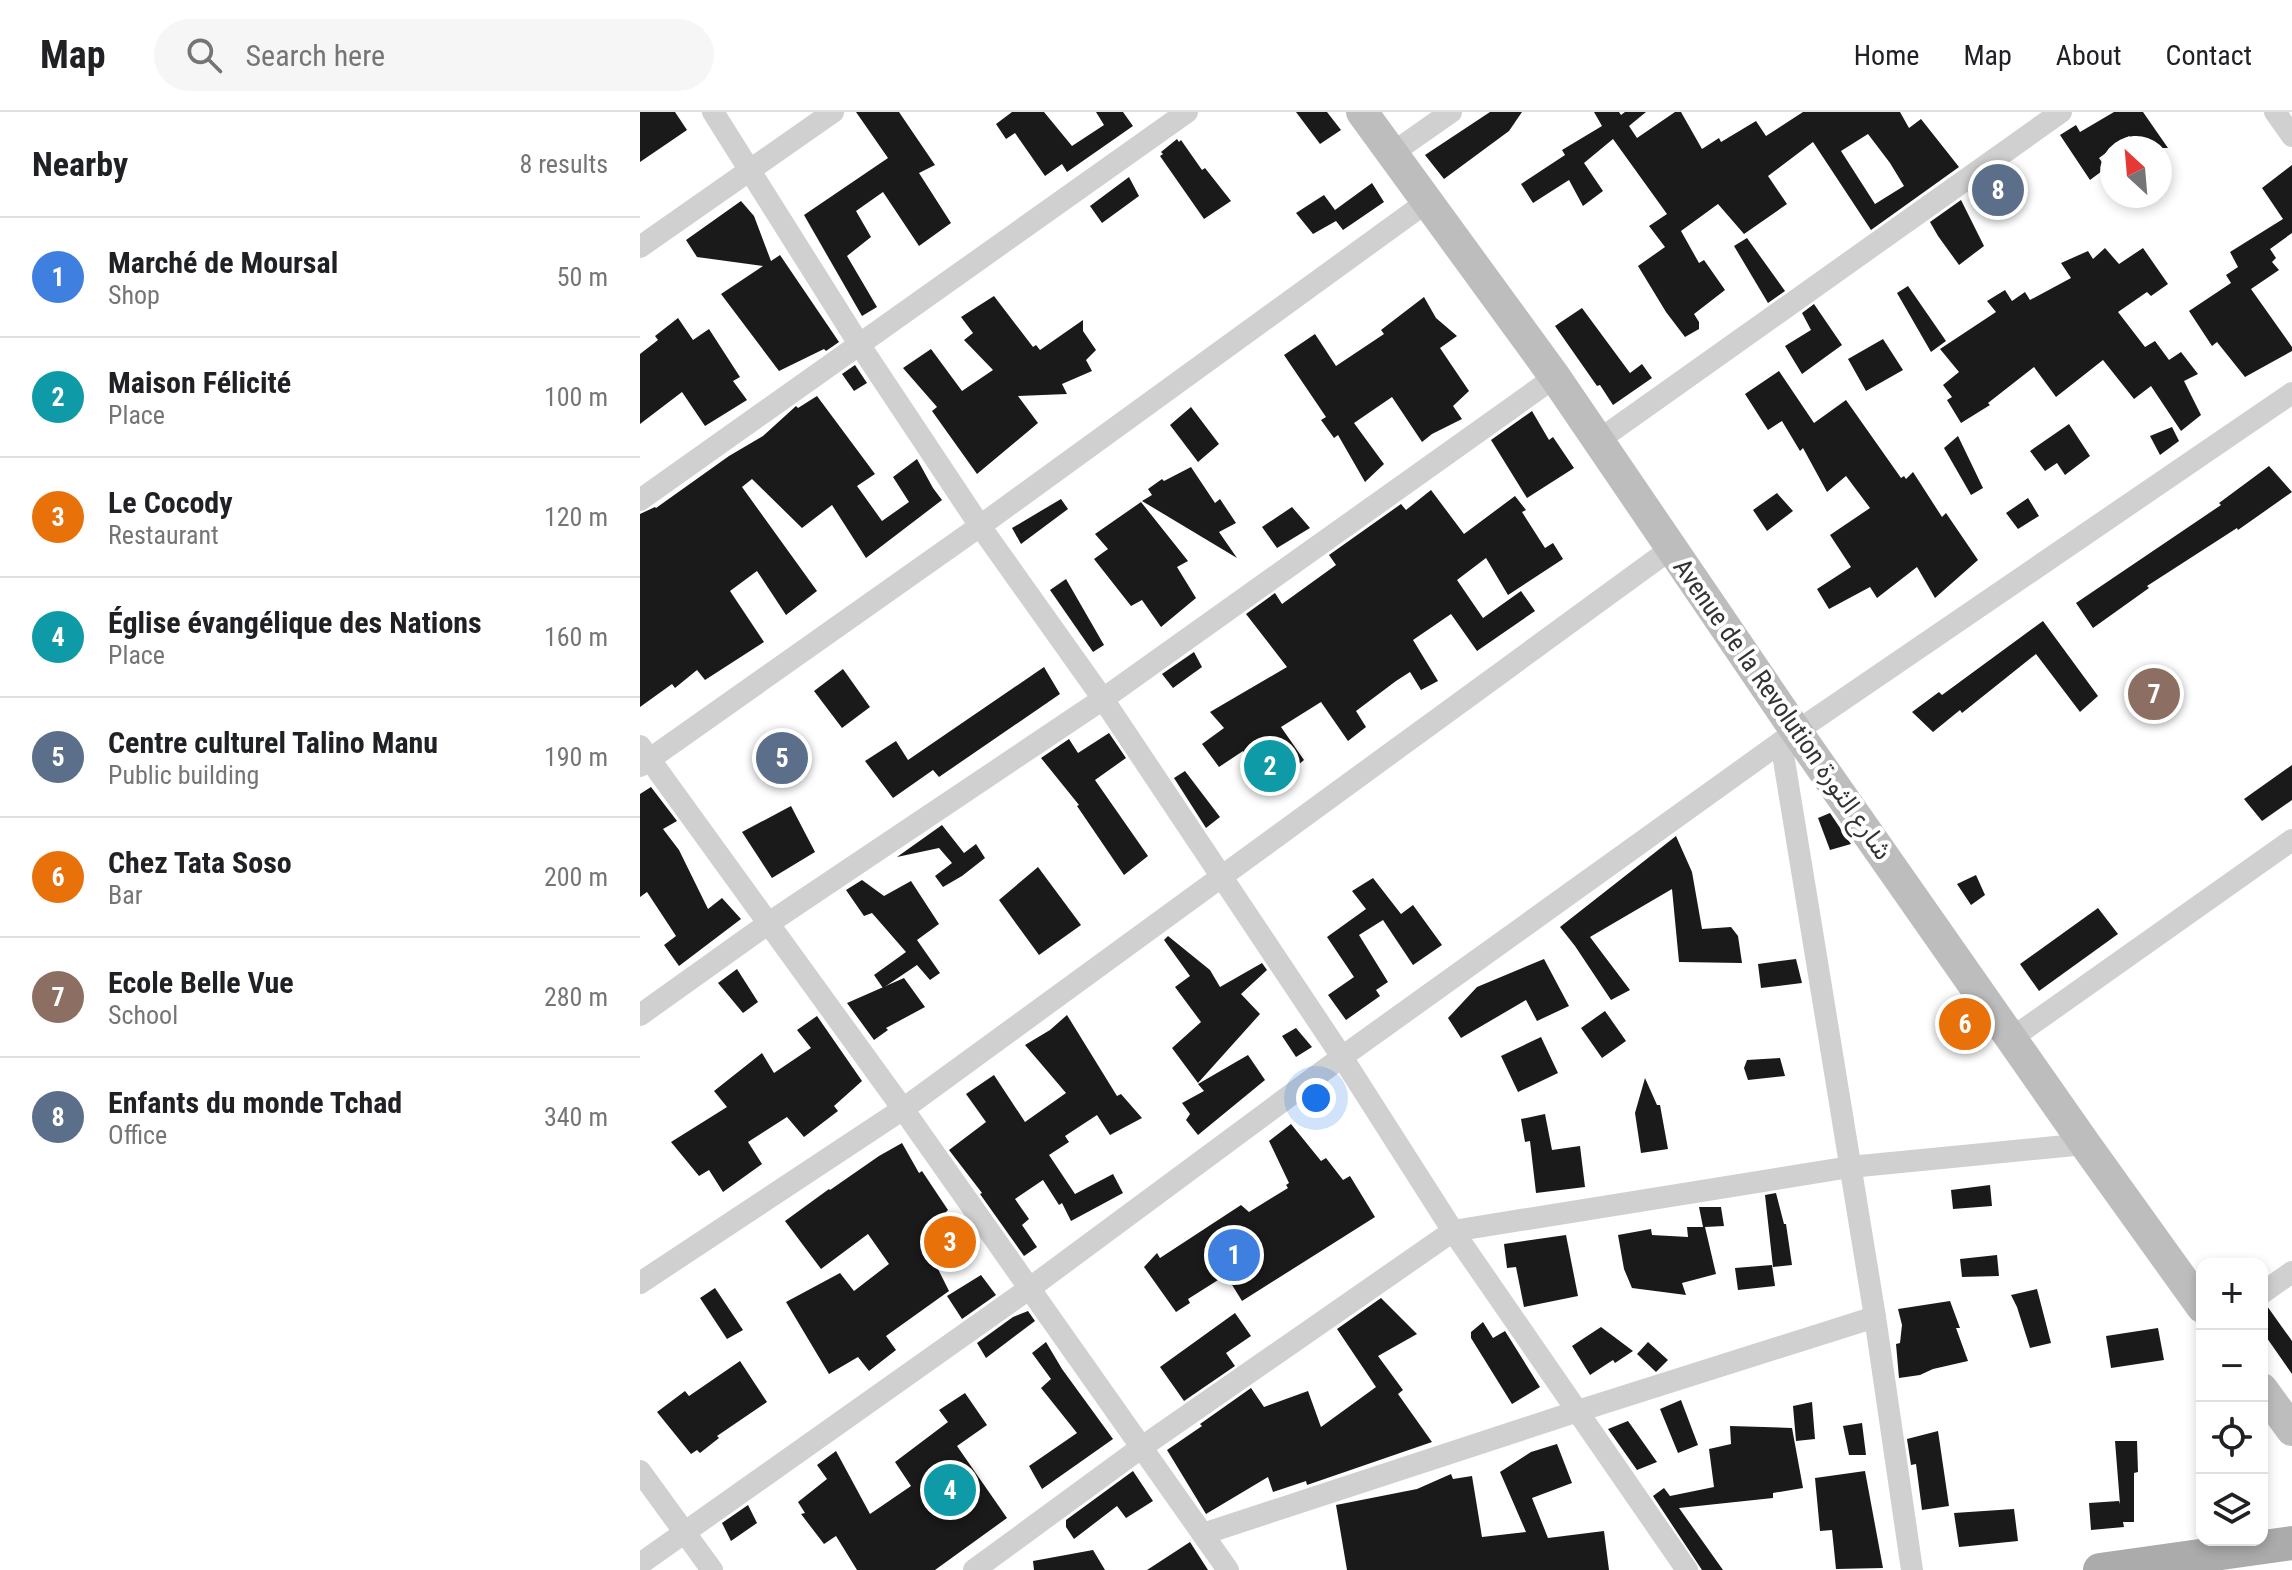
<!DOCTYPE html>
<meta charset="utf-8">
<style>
body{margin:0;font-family:"Roboto Condensed","Noto Sans Arabic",sans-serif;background:#f6f6f6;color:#202124}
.controls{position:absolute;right:24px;bottom:24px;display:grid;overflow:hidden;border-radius:16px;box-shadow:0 4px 12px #0003}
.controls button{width:72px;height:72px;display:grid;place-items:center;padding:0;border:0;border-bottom:2px solid #e0e0e0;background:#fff;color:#202124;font:40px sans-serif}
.compass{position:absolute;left:1460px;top:24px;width:72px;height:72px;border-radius:50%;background:#fff;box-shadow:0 4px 12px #0003;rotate:334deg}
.you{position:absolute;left:676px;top:986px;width:28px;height:28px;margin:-20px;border:6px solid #fff;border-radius:50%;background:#1a73e8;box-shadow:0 0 0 12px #1a73e833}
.badge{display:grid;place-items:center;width:52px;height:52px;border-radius:50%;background:#e63946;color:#fff;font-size:26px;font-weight:700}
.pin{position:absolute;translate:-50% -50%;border:4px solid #fff;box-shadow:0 2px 8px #0006}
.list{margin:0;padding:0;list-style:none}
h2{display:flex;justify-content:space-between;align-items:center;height:104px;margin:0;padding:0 32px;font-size:34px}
h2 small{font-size:26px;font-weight:400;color:#757577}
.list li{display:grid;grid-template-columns:52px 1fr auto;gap:24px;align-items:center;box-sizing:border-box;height:120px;padding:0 32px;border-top:2px solid #e0e0e0}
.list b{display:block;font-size:30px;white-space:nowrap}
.list p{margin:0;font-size:26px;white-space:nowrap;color:#757577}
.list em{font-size:26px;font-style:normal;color:#757577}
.icon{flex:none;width:44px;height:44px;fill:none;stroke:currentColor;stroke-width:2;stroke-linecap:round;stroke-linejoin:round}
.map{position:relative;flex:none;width:1652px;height:1458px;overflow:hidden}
header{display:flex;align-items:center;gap:48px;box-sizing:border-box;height:112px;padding:0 40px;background:#fff;border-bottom:2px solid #e0e0e0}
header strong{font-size:38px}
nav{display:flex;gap:44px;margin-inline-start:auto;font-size:28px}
.search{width:560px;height:72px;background:#f6f6f6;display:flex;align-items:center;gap:20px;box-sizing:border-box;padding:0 28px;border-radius:44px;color:#757577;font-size:30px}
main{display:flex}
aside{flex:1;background:#fff}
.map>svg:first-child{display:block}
.building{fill:#1a1a1a;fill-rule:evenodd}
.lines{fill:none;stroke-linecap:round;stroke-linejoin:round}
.street{stroke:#d0d0d0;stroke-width:22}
.secondary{stroke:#bdbdbd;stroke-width:32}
.primary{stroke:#ababab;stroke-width:34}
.labels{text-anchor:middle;stroke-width:8;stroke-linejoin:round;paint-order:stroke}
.street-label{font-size:26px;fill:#333;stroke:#fff}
</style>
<header>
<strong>Map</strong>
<div class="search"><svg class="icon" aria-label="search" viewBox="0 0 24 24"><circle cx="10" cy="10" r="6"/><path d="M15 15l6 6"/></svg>Search here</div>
<nav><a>Home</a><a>Map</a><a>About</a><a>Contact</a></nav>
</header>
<main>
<aside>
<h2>Nearby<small>8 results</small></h2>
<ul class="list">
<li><span class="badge" style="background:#3f7fe0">1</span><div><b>Marché de Moursal</b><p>Shop</p></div><em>50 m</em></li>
<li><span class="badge" style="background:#0f9aa8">2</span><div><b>Maison Félicité</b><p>Place</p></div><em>100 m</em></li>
<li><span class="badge" style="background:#e8710a">3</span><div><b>Le Cocody</b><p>Restaurant</p></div><em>120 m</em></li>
<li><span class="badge" style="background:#0f9aa8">4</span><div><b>Église évangélique des Nations</b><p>Place</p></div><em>160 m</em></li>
<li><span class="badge" style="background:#5c6f8a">5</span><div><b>Centre culturel Talino Manu</b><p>Public building</p></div><em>190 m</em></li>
<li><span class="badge" style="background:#e8710a">6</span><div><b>Chez Tata Soso</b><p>Bar</p></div><em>200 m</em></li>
<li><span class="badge" style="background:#8d6e63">7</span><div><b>Ecole Belle Vue</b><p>School</p></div><em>280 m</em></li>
<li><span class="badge" style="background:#5c6f8a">8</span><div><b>Enfants du monde Tchad</b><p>Office</p></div><em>340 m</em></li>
</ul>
</aside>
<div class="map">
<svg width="1652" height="1458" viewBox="0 0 1652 1458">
<rect width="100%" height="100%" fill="#fff"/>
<g class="building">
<polygon points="0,0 35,0 47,18 0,50"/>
<polygon points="216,0 259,0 295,53 279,61 311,111 279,134 243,80 216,99 231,125 207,144 237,195 222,204 164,103 248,46"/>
<polygon points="372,0 404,0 432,34 464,13 456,0 483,0 493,14 427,60 422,52 405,64 375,21 366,27 356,12"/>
<polygon points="656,0 687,0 701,18 680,32"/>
<polygon points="850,0 882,0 869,19 804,67 785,43"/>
<path d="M 954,0 L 979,0 L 981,3 L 985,0 L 1006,0 L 989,14 L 997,26 L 1035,0 L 1041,0 L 1062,37 L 1079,26 L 1081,30 L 1116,9 L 1126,24 L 1163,0 L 1260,0 L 1269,16 L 1281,7 L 1319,55 L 1231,118 L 1173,30 L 1128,64 L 1147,92 L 1104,122 L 1078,92 L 1041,119 L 1059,151 L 1064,148 L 1085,178 L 1054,202 L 1059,210 L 1059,217 L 1045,225 L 1026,200 L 998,154 L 1025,135 L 1009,114 L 1027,102 L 973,27 L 944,51 L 963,79 L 943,94 L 929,68 L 893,91 L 881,72 L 925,43 L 922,38 L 962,14 ZM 1228,22 L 1250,51 L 1264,74 L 1235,92 L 1201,39 Z"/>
<polygon points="1474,0 1503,0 1528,36 1497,36 1489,24 1459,46 1466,56 1450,68 1420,23 1436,13 1440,20"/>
<polygon points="537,27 539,30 541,28 562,58 565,56 591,89 564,107 520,44 523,42 521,40"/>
<polygon points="1652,53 1652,121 1630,137 1636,146 1632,150 1639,158 1611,177 1652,235 1652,239 1605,265 1577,230 1572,234 1549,199 1591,171 1586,163 1598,155 1590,140 1643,107 1622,76"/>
<polygon points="489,65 499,84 462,111 450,94"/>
<polygon points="732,71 744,90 703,118 696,109 673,122 656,101 684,83 695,98"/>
<polygon points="1321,88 1344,134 1319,153 1298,124 1290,110"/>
<polygon points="101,89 114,104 131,149 140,143 199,230 186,239 184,237 139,259 81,182 123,154 57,145 46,128"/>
<polygon points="1107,126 1145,179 1128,191 1094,134"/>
<polygon points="1465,136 1479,152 1503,136 1528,172 1511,184 1507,180 1478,200 1505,235 1515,229 1529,248 1541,240 1558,262 1544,269 1561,303 1541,319 1511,274 1494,287 1463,248 1416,285 1394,255 1348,291 1350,293 1321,311 1307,288 1312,285 1303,273 1319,260 1300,237 1356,200 1347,189 1365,178 1372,189 1385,180 1390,188 1431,166 1421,151 1448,139 1453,147"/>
<polygon points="1268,174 1306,229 1291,240 1257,181"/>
<polygon points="354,184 393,235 396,233 400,238 443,208 443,219 456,238 446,248 452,259 422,272 427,282 378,284 398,311 337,362 292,299 297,295 263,256 291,237 322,279 353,258 324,228 333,221 321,205"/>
<polygon points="784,185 796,206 817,224 800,236 829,279 813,294 822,307 792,322 782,330 752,285 714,311 744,352 725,370 698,323 694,326 681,308 686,305 644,243 675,222 696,254 744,222 741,218"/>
<polygon points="1174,192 1202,233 1162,262 1145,234 1171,218 1162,201"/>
<polygon points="942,196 990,261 1002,252 1012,266 973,293 960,273 957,274 915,214"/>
<polygon points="38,206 53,228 69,217 100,265 93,269 107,288 65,314 42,280 0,312 0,242 18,228 15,224"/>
<polygon points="1243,227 1263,258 1226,279 1208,247"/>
<polygon points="215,253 227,271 214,279 202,262"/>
<polygon points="1139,259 1174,311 1206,288 1261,366 1264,364 1266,367 1273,360 1302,405 1306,401 1338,448 1295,486 1277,455 1237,486 1230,475 1189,497 1177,477 1211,455 1190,423 1230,396 1206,364 1187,380 1163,336 1160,339 1142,309 1128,318 1105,282"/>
<polygon points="177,284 235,362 217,374 242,409 269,390 253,365 277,347 293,376 302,388 226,446 192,393 162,416 112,367 102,375 177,479 146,503 117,459 90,479 124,530 65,568 57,558 35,576 32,572 0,595 0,402 15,395 16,396 89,344 123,324 156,294 158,296"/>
<polygon points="551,295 579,332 558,350 530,313"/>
<polygon points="892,299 909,328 913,325 934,356 887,386 851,328"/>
<polygon points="1429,312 1450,344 1425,363 1417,351 1405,359 1390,339"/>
<polygon points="1532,315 1539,329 1520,343 1510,324"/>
<polygon points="1318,324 1343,376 1331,383 1304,336"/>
<polygon points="1629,354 1652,380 1598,418 1597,416 1507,474 1509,476 1453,516 1436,491 1581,393 1579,391"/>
<polygon points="551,355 575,391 580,387 596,411 579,420 597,446 502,389 512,383 508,377 522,367 524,369"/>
<polygon points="791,378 824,422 875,384 886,398 882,400 905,436 913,431 923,447 868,483 846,446 817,468 843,506 881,479 895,499 837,539 811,502 773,528 798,569 781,578 770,560 756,569 716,599 726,615 708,629 681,590 641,615 664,648 629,677 603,639 579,655 562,632 584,616 570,600 647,555 606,502 635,481 642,492 696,453 689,443 761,392 766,398"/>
<polygon points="1137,381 1153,399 1127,419 1113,398"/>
<polygon points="1388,386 1399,404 1378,417 1366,401"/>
<polygon points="421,387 428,397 381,432 372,416"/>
<polygon points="501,390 548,449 537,455 556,486 521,515 502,488 491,494 454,447 468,437 455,422"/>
<polygon points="652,395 670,416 637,436 622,415"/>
<polygon points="426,467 464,533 453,540 410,478"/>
<polygon points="1403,509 1458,584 1440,600 1396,542 1322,601 1320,598 1293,620 1272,600 1299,580 1302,583"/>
<polygon points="554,540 562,555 533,576 522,562"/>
<polygon points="404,555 420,582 299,665 293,658 253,686 225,649 256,629 268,648"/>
<polygon points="203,557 230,595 202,616 174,579"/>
<polygon points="469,621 486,646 455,668 508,744 484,763 437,694 439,693 401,646 429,627 438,641"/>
<polygon points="1652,653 1652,688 1622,709 1604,687"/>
<polygon points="545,659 580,705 566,716 534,666"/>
<polygon points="11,675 37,709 23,717 39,738 68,797 82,786 101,807 39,854 24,833 36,824 7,780 0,785 0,682"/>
<polygon points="151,694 175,740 132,766 102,720"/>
<polygon points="1190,701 1211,732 1190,738 1178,706"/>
<polygon points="302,713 324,741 336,732 345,746 322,764 303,775 295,764 312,751 299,736 257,745"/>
<polygon points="1036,724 1052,760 1062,817 1091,815 1098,824 1102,851 1039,850 1032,777 950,825 990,878 971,888 935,834 920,815"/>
<polygon points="398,755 441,813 399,843 359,788"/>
<polygon points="1336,763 1345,783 1331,793 1317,772"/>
<polygon points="733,766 761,802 773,793 802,833 773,853 743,808 719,823 748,870 736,878 740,884 706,908 688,883 714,865 687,825 726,797 712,779"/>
<polygon points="222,768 244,784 271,769 299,812 277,828 300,861 290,868 277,853 243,876 234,863 266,840 232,801 224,804 206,778"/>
<polygon points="1458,796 1478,822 1399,879 1380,852"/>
<polygon points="528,824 570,858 580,875 622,851 627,858 601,882 620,902 558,971 532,936 561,910 535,875 550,864 524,828"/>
<polygon points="904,847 929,894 897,909 886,888 821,926 808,906 837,875"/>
<polygon points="1156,847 1162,871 1121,876 1118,852"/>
<polygon points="97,857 118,890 103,901 78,871"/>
<polygon points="264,866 285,895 246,916 248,918 234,928 207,891"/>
<polygon points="965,899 986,929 962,946 941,916"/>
<polygon points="427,903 477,984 481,982 502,1006 470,1023 457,1003 425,1024 429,1030 409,1043 435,1082 473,1062 483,1081 431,1109 422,1091 419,1093 403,1068 375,1087 389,1107 382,1113 397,1135 384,1144 340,1082 342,1081 309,1038 346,1010 326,982 354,963 385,1010 426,981 385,933 410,918"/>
<polygon points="177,904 222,969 194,994 198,999 164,1025 147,1005 108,1030 122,1052 83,1080 69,1058 59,1064 31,1030 87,995 74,979 122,941 134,961 171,936 157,918"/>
<polygon points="656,916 672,935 656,945 642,924"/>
<polygon points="901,925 918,961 878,980 861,944"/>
<polygon points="608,943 625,968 558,1023 546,1008 550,1002 542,991 564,979 558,972"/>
<polygon points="1140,946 1145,964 1108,968 1104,956 1107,948"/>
<polygon points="1005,966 1017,993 1020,993 1028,1037 1001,1041 995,1001"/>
<polygon points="905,1002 912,1038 940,1034 945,1075 896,1081 890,1029 885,1030 881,1007"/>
<polygon points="651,1012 681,1049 686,1046 703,1068 710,1064 735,1105 602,1189 586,1163 548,1187 550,1191 536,1200 504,1155 517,1141 520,1146 601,1093 609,1100 648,1076 646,1073 649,1071 629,1029"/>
<polygon points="262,1031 279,1061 282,1059 308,1098 304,1102 324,1133 295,1151 309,1179 246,1224 256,1238 229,1259 218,1245 189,1262 146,1190 200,1161 214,1179 249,1152 228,1122 181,1157 145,1109 189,1077 190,1078 239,1044"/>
<polygon points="1350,1073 1352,1094 1313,1097 1311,1078"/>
<polygon points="1136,1081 1144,1112 1146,1112 1152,1153 1133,1155 1125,1083"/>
<polygon points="1059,1095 1081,1095 1084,1114 1065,1115 1076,1162 1042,1171 1046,1183 992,1176 984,1157 978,1123 1011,1117 1012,1123 1048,1125 1047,1115 1063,1115"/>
<polygon points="926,1123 938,1184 884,1195 876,1155 867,1156 864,1132"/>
<polygon points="1357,1143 1359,1164 1322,1165 1320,1147"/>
<polygon points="1132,1153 1135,1174 1098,1178 1095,1156"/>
<polygon points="341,1163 356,1183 322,1207 307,1184"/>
<polygon points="75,1176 103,1218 87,1227 60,1186"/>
<polygon points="1397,1177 1411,1231 1390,1236 1377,1195 1371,1183"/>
<polygon points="741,1186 777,1222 738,1244 763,1278 758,1282 792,1330 667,1373 666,1369 633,1380 628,1365 566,1402 527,1338 562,1314 560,1312 611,1276 624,1295 668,1279 681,1315 736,1275 697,1217"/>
<polygon points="1310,1189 1320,1216 1316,1216 1328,1249 1293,1257 1280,1263 1259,1266 1256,1232 1260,1231 1262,1213 1258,1197"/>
<polygon points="1627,1194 1652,1229 1652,1262 1622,1219 1622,1195"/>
<polygon points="388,1199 395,1209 346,1246 337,1231 373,1205"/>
<polygon points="595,1201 611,1224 586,1241 595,1254 544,1289 520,1255"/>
<polygon points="843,1210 853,1226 865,1219 900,1275 872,1292 831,1226 831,1220"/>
<polygon points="961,1215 993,1239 975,1251 973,1248 950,1263 932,1234"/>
<polygon points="1518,1216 1524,1248 1471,1256 1466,1224"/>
<polygon points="406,1230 422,1257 473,1327 402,1377 389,1354 437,1321 401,1276 411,1267 392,1241"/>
<polygon points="1008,1230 1028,1248 1016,1260 997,1242"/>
<polygon points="100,1249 127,1290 77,1324 79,1326 60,1341 57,1338 51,1342 17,1300 45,1279 49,1284"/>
<polygon points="325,1281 347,1313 317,1334 367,1406 295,1458 217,1458 196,1424 184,1432 161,1402 165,1401 158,1390 187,1367 177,1353 196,1339 230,1402 271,1374 255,1350 308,1310 299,1298"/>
<polygon points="1041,1288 1058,1333 1038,1341 1020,1297"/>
<polygon points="1172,1290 1175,1327 1156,1329 1153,1294"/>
<polygon points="988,1309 1017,1350 997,1358 968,1317"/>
<polygon points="1222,1311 1226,1343 1209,1343 1203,1314"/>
<polygon points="1090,1314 1152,1316 1163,1376 1133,1381 1133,1386 1039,1396 1083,1458 1062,1458 1013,1384 1024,1376 1030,1384 1074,1375 1069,1337 1091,1332"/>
<polygon points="1298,1319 1309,1394 1282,1398 1276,1352 1271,1353 1267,1327"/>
<polygon points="1475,1329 1497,1329 1498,1360 1494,1361 1494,1410 1483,1410 1484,1415 1451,1418 1449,1391 1479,1389 1480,1392"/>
<polygon points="917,1332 932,1371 892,1386 908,1426 964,1419 969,1458 707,1458 696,1393 777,1377 811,1362 813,1367 832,1364 842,1425 886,1420 860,1360 891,1340"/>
<polygon points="493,1359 513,1389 486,1406 477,1394 434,1427 426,1415 426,1408"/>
<polygon points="1225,1359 1243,1456 1196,1457 1192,1418 1180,1419 1175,1366"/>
<polygon points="108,1393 117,1411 91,1429 82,1411"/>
<polygon points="1374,1397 1378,1429 1319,1435 1314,1401"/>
<polygon points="550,1430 568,1458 507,1458"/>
<polygon points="453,1438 465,1458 394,1458 393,1449"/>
</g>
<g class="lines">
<g class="street">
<polyline points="73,0 219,232 340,414 463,587 702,945 813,1119 1047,1458"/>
<polyline points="1635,0 1652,24"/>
<polyline points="751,42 811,0"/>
<polyline points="0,135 193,0"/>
<polyline points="959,328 1421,0"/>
<polyline points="0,388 547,0"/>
<polyline points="1141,630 1235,1205 1272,1458"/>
<polyline points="0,634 263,997 588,1458"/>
<polyline points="0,654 340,414 788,89"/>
<polyline points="0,903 129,811 463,587 915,265"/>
<polyline points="1372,926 1652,728"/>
<polyline points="0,1171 263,997 1032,436"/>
<polyline points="1622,1181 1652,1160"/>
<polyline points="0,1359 72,1458"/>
<polyline points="563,1422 938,1299 1235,1205"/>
<polyline points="0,1452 390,1176 702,945 1141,630 1652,281"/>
<polyline points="334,1458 502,1335 813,1119 1210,1055 1445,1032"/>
</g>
<g class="secondary">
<polyline points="722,0 915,265 1156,619 1445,1032 1562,1195"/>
<polyline points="1622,1277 1652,1318"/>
</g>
<polyline class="primary" points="1460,1458 1652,1431"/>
</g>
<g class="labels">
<g class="street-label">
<text transform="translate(1143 597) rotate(55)" y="9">Avenue de la Revolution شارع الثورة</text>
</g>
</g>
</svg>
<div class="controls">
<button>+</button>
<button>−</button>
<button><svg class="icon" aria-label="locate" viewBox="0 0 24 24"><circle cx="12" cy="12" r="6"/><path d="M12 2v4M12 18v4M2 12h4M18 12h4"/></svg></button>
<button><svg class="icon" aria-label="layers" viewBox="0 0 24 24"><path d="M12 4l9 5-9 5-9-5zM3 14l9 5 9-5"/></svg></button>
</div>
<svg class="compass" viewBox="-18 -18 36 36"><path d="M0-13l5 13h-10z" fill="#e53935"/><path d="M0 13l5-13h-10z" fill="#757577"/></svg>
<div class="you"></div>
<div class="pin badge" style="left:594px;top:1143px;background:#3f7fe0">1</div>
<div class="pin badge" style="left:630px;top:654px;background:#0f9aa8">2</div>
<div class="pin badge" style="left:310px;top:1130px;background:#e8710a">3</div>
<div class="pin badge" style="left:310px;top:1378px;background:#0f9aa8">4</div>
<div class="pin badge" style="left:142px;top:646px;background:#5c6f8a">5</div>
<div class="pin badge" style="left:1325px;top:912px;background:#e8710a">6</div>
<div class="pin badge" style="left:1514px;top:582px;background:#8d6e63">7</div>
<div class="pin badge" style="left:1358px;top:78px;background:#5c6f8a">8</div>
</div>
</main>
